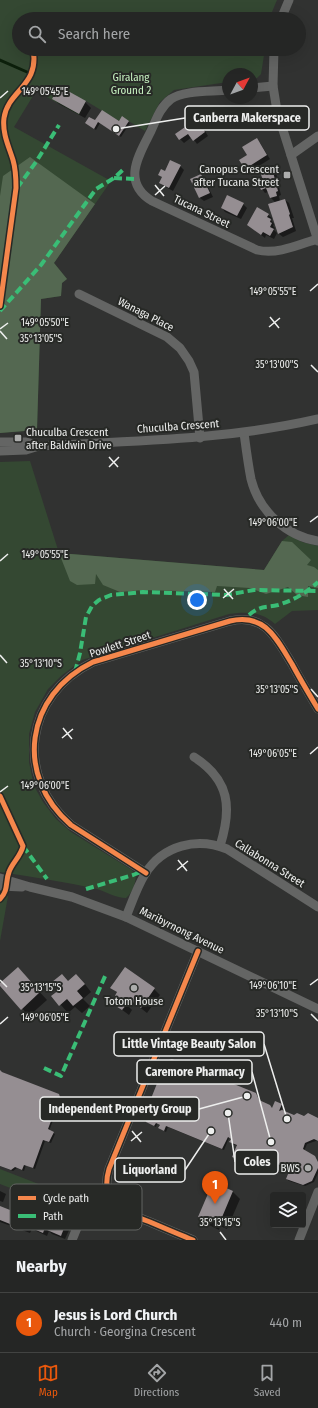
<!DOCTYPE html>
<meta charset="utf-8">
<style>
body{margin:0;font-family:"Fira Sans Condensed",sans-serif;background:#313232;color:#f1f3f6}
.controls{position:absolute;right:12px;bottom:12px;display:grid;overflow:hidden;border-radius:4px;box-shadow:0 4px 16px #0002}
.controls button{width:36px;height:36px;display:grid;place-items:center;padding:0;border:0;border-bottom:1px solid #424342;background:#252625;color:#f1f3f6;font:20px sans-serif}
.compass{position:absolute;left:222px;top:68px;width:36px;height:36px;border-radius:50%;background:#252625;box-shadow:0 4px 16px #0002;rotate:49deg}
.you{position:absolute;left:197px;top:600px;width:14px;height:14px;margin:-10px;border:3px solid #fff;border-radius:50%;background:#1a73e8;box-shadow:0 0 0 6px #1a73e833}
.badge{display:grid;place-items:center;width:26px;height:26px;border-radius:50%;background:#ea580c;color:#fff;font-size:13px;font-weight:700}
.pin{position:absolute;translate:-50% -33px;filter:drop-shadow(0 1px 2px #0008)}
.pin::after{content:'';position:absolute;top:21px;width:14px;height:12px;background:inherit;clip-path:polygon(0 0,100% 0,50% 100%)}
.list{margin:0;padding:0;list-style:none}
h2{display:flex;justify-content:space-between;align-items:center;height:52px;margin:0;padding:0 16px;font-size:17px}
h2 small{font-size:13px;font-weight:400;color:#a3a5a7}
.list li{display:grid;grid-template-columns:26px 1fr auto;gap:12px;align-items:center;box-sizing:border-box;height:60px;padding:0 16px;border-top:1px solid #424342}
.list b{display:block;font-size:15px;white-space:nowrap}
.list p{margin:0;font-size:13px;white-space:nowrap;color:#a3a5a7}
.list em{font-size:13px;font-style:normal;color:#a3a5a7}
.icon{flex:none;width:22px;height:22px;fill:none;stroke:currentColor;stroke-width:2;stroke-linecap:round;stroke-linejoin:round}
.map{position:relative;flex:none;width:318px;height:1240px;overflow:hidden}
.search{position:absolute;background:#252625;box-shadow:0 4px 16px #0002;left:12px;right:12px;top:12px;height:44px;display:flex;align-items:center;gap:10px;box-sizing:border-box;padding:0 14px;border-radius:22px;color:#a3a5a7;font-size:15px}
.sheet{height:112px;background:#252625}
nav{display:flex;justify-content:space-around;align-items:center;box-sizing:border-box;height:56px;border-top:1px solid #424342;background:#252625;font-size:11px;color:#a3a5a7}
nav a{display:grid;justify-items:center;gap:2px}
nav .on{color:#ea580c}
.map>svg:first-child{display:block}
.green{fill:#344832}
.forest{fill:#546851}
.shadow{fill:#0007}
.lines{fill:none;stroke-linecap:round;stroke-linejoin:round}
.stream{stroke:#0c1f0b;stroke-width:3}
.building{fill:#958e92}
.minor{stroke:#646564;stroke-width:9}
.quiet{stroke:#3abd76;stroke-width:4;stroke-dasharray:8 4;stroke-linecap:butt}
.cycleway-casing{stroke:#272926;stroke-width:8}
.cycleway{stroke:#f5874c;stroke-width:5}
.ticks{fill:none;stroke:#eeefee;stroke-width:1.5}
.poi-dot{fill:#acadac;stroke:#272926;stroke-width:1.5}
.labels{text-anchor:middle;stroke-width:4;stroke-linejoin:round;paint-order:stroke}
.park-label{font-size:11px;fill:#c6f1c0;stroke:#272926}
.poi-label{font-size:11px;fill:#eeefee;stroke:#272926;text-anchor:end}
.street-label{font-size:11px;fill:#eeefee;stroke:#272926}
.key{fill:#272926;stroke:#636462;stroke-width:1}
.key-label{font-size:11px;fill:#eeefee}
.ticks-label{font-size:10px;text-anchor:middle;fill:#eeefee;stroke:#272926;stroke-width:4;stroke-linejoin:round;paint-order:stroke}
.leader{fill:none;stroke:#eeefee;stroke-width:1.5}
.callout-dot{fill:#eeefee;stroke:#272926;stroke-width:1.5}
.callout{fill:#272926;stroke:#eeefee;stroke-width:1.5}
.callout-label{font-size:12px;text-anchor:middle;font-weight:bold;fill:#eeefee}
</style>
<div class="map">
<svg width="318" height="1240" viewBox="0 0 318 1240">
<rect width="100%" height="100%" fill="#313231"/>
<g class="green">
<polygon points="0,0 277,0 269,19 19,19 19,49 265,49 261,74 257,78 252,79 252,74 228,74 228,82 174,90 160,102 145,131 122,117 119,121 86,101 79,115 36,91 14,127 111,181 54,263 67,279 62,283 61,296 41,299 37,430 0,433"/>
<path d="M 30,461 L 59,553 L 264,570 L 282,541 L 289,535 L 302,542 L 318,546 L 318,610 L 292,611 L 275,624 C 261,611 247,612 229,614 L 82,660 L 61,676 L 48,689 L 35,712 L 29,734 L 29,762 L 34,786 L 43,802 L 56,819 L 71,832 L 132,870 L 136,876 C 135,884 133,892 126,898 C 116,898 107,892 97,889 C 65,882 33,877 0,872 L 0,462 Z"/>
<polygon points="0,894 8,896 0,941"/>
<polygon points="0,1169 77,1199 72,1212 0,1184"/>
</g>
<g class="forest">
<polygon points="30,157 95,204 54,263 67,279 62,283 61,296 41,299 37,430 0,433 0,196 3,176"/>
<polygon points="282,541 292,542 311,560 307,565 314,567 318,570 318,588 308,586 308,597 297,595 288,587 266,594 250,588 217,586 215,592 143,590 120,592 103,585 96,574 95,584 77,585 70,581 59,553 264,570"/>
</g>
<g class="shadow">
<polygon points="53,99 85,102 91,108 85,118 59,104"/>
<polygon points="207,119 212,126 205,131 208,136 197,144 192,137 184,143 180,139"/>
<polygon points="95,122 128,122 130,123 121,137 100,123 96,130 86,123"/>
<polygon points="260,143 270,159 249,172 245,169 248,155"/>
<polygon points="180,166 184,170 173,191 164,186 160,183 163,178 159,174"/>
<polygon points="272,169 276,173 279,183 278,183 281,195 279,196 280,201 285,200 289,203 294,218 292,218 296,231 283,237 279,234 269,205 276,203 271,198 268,192 265,193 262,189 264,181"/>
<polygon points="201,175 204,179 213,197 204,201 200,198 191,180"/>
<polygon points="243,204 247,208 241,219 225,212 222,208"/>
<polygon points="268,215 272,218 271,220 274,224 273,226 275,228 274,230 277,233 274,239 266,235 265,238 248,225"/>
<polygon points="25,976 47,1000 29,1016 0,984"/>
<polygon points="68,982 84,983 91,992 83,999 90,1006 82,1013 75,1007 68,1013 53,996"/>
<polygon points="112,988 154,989 160,995 147,1013 133,1002 129,1007 132,1010 129,1015 113,1003 118,993"/>
<polygon points="0,1071 60,1097 61,1099 49,1131 55,1134 51,1143 45,1141 35,1169 26,1165 24,1171 17,1168 13,1171 0,1166"/>
<polygon points="256,1094 260,1102 273,1110 281,1105 283,1106 281,1110 294,1116 318,1119 318,1141 316,1141 307,1144 304,1151 318,1162 318,1173 314,1182 305,1186 289,1181 287,1179 291,1170 274,1163 270,1173 262,1170 259,1166 253,1163 249,1164 235,1159 233,1157 238,1146 232,1144 231,1142 232,1139 229,1138 224,1150 168,1127 166,1132 159,1128 160,1125 157,1124 156,1127 147,1122"/>
<polygon points="0,1191 6,1194 3,1202 0,1201"/>
<polygon points="232,1191 240,1199 227,1229 220,1226 219,1230 207,1224 199,1217"/>
<polygon points="0,1207 32,1221 48,1221 51,1224 52,1219 66,1224 70,1228 65,1239 52,1234 49,1231 47,1236 32,1229 30,1233 17,1228 15,1225 14,1227 0,1222"/>
</g>
<g class="lines">
<polyline class="stream" points="0,60 27,72"/>
</g>
<g class="building">
<polygon points="59,86 86,101 79,114 52,99"/>
<polygon points="102,110 119,121 122,116 129,121 119,136 98,122 94,129 85,123 89,117 95,120"/>
<polygon points="204,114 209,122 202,127 205,132 193,141 188,134 179,140 175,134"/>
<polygon points="257,138 267,155 245,169 239,160 247,155 242,147"/>
<polygon points="170,160 181,165 169,188 159,183 162,177 158,175 161,169 165,171"/>
<polygon points="272,168 278,191 276,192 277,196 270,198 266,188 261,190 258,182 263,180 260,172"/>
<polygon points="201,174 210,193 199,198 190,179"/>
<polygon points="227,195 244,203 237,216 221,208"/>
<polygon points="285,199 290,214 289,215 293,227 278,234 268,204"/>
<polygon points="257,207 269,214 267,217 271,219 270,222 272,223 270,227 274,229 270,236 263,232 261,235 247,225"/>
<polygon points="18,967 40,992 21,1010 0,986 0,983"/>
<polygon points="125,967 155,988 141,1008 126,997 124,1001 127,1004 122,1010 111,1003 117,992 110,988"/>
<polygon points="62,974 68,981 76,974 85,984 77,991 83,998 73,1006 67,999 59,1006 51,996 59,990 52,982"/>
<polygon points="172,1059 256,1093 259,1100 270,1105 272,1108 275,1101 282,1104 279,1111 282,1110 294,1115 297,1113 304,1116 308,1113 318,1118 318,1141 314,1139 305,1143 303,1149 315,1156 318,1162 318,1168 312,1181 303,1185 286,1179 290,1169 272,1162 268,1172 259,1169 257,1165 250,1162 247,1163 232,1157 237,1145 229,1142 231,1139 228,1137 222,1149 166,1126 164,1131 158,1128 160,1125 156,1123 154,1126 146,1122 144,1116 166,1061"/>
<polygon points="0,1070 2,1072 59,1094 60,1097 48,1129 54,1132 49,1142 43,1140 33,1168 24,1165 22,1170 15,1167 11,1170 0,1166"/>
<polygon points="213,1182 233,1191 220,1222 213,1219 211,1223 198,1217"/>
<polygon points="0,1206 15,1212 10,1224 0,1220"/>
<polygon points="34,1215 48,1220 43,1233 29,1227"/>
<polygon points="52,1218 66,1223 61,1236 47,1230"/>
</g>
<g class="lines">
<g class="minor">
<polyline points="281,19 289,0"/>
<polyline points="274,49 273,86 277,111 318,241"/>
<polyline points="252,88 273,86"/>
<path d="M 228,90 C 212,92 184,90 171,99 C 160,107 156,120 151,131 C 139,155 121,182 152,201 L 257,250 C 277,255 298,245 317,239"/>
<polyline points="291,155 318,136"/>
<polyline points="79,294 167,337 180,348 189,361 194,372 200,438"/>
<path d="M 244,433 C 246,448 248,464 251,479 C 259,511 286,536 318,541"/>
<polyline points="0,442 26,442 38,445"/>
<path d="M 0,451 L 26,450 L 39,446 C 133,441 226,440 318,419"/>
<path d="M 194,757 C 230,780 232,808 220,846"/>
<path d="M 146,873 L 71,825 C 14,776 25,695 93,662 L 230,621 C 265,613 276,638 292,664 C 300,679 309,694 318,709"/>
<polyline points="0,878 30,887 72,897 126,917 318,1009"/>
<polyline points="0,886 22,887"/>
<path d="M 126,917 C 132,902 137,887 145,874 C 163,845 197,837 227,849 L 318,907"/>
<path d="M 72,1240 C 83,1214 82,1207 109,1195"/>
<path d="M 193,1240 C 178,1234 164,1228 150,1222 C 124,1212 99,1203 109,1169 L 198,951"/>
<polyline points="299,1240 318,1192"/>
</g>
<g class="quiet">
<polyline points="114,178 135,179"/>
<polyline points="17,188 36,162 59,125"/>
<polyline points="0,311 41,265 96,189 114,178 125,168"/>
<path d="M 249,615 C 261,605 265,608 278,605 C 294,600 306,593 318,582"/>
<polyline points="75,672 80,653 86,617 92,606 99,600 111,595 143,592 226,595 254,590 318,591"/>
<polyline points="23,846 47,879"/>
<polyline points="86,889 133,875 143,871"/>
<polyline points="44,1068 61,1076 106,974"/>
</g>
<g class="cycleway-casing">
<g id="cycleway">
<path d="M 0,306 L 16,188 C 16,178 16,170 13,160 C 9,147 2,133 4,118 C 8,90 40,86 33,49"/>
<path d="M 0,796 L 23,846 C 21,856 12,863 9,872 C 5,882 9,890 0,899"/>
<path d="M 146,873 L 71,825 C 14,776 25,695 93,662 L 230,621 C 265,613 276,638 292,664 C 300,679 309,694 318,709"/>
<path d="M 193,1240 C 178,1234 164,1228 150,1222 C 124,1212 99,1203 109,1169 L 198,951"/>
</g>
</g>
<use href="#cycleway" class="cycleway"/>
</g>
<path class="ticks" d="M 0,98 L 8,91M 155,185 L 164,196M 155,195 L 165,186M 310,291 L 318,284M 270,317 L 279,328M 269,327 L 280,318M 0,329 L 8,323M 0,331 L 7,339M 311,365 L 318,372M 109,457 L 118,467M 109,467 L 119,457M 310,522 L 318,516M 0,561 L 8,554M 224,589 L 233,599M 223,598 L 234,589M 0,655 L 7,663M 311,689 L 318,697M 63,728 L 72,739M 62,738 L 73,729M 310,754 L 318,747M 0,792 L 8,786M 178,860 L 187,871M 177,870 L 188,861M 0,980 L 7,987M 310,985 L 318,979M 311,1014 L 318,1021M 0,1024 L 8,1017M 132,1131 L 141,1142M 131,1141 L 142,1132M 220,1232 L 226,1240"/>
<g class="poi-dot">
<rect x="283" y="171" width="8" height="8" rx="2"/>
<rect x="14" y="434" width="8" height="8" rx="2"/>
<circle cx="134" cy="988" r="4"/>
<circle cx="308" cy="1168" r="4"/>
</g>
<g class="labels">
<g class="park-label">
<text x="131" y="81">Giralang<tspan x="131" dy="13">Ground 2</tspan></text>
</g>
<g class="poi-label">
<text x="279" y="173">Canopus Crescent<tspan x="279" dy="13">after Tucana Street</tspan></text>
<text x="26" y="436" text-anchor="start">Chuculba Crescent<tspan x="26" dy="13">after Baldwin Drive</tspan></text>
<text x="134" y="1005" text-anchor="middle">Totom House</text>
<text x="300" y="1172">BWS</text>
</g>
<g class="street-label">
<text transform="translate(202 211) rotate(26)" y="4">Tucana Street</text>
<text transform="translate(146 314) rotate(27)" y="4">Wanaga Place</text>
<text transform="translate(178 426) rotate(-4)" y="4">Chuculba Crescent</text>
<text transform="translate(120 644) rotate(-18)" y="4">Powlett Street</text>
<text transform="translate(270 863) rotate(32)" y="4">Callabonna Street</text>
<text transform="translate(182 930) rotate(26)" y="4">Maribyrnong Avenue</text>
</g>
</g>
<rect x="10" y="1184" width="132" height="46" rx="6" class="key"/>
<rect x="18" y="1196" width="18" height="4" fill="#f5874c"/>
<rect x="18" y="1214" width="18" height="4" fill="#3abd76"/>
<g class="key-label">
<text x="43" y="1202">Cycle path</text>
<text x="43" y="1220">Path</text>
</g>
<g class="ticks-label">
<text x="45" y="95">149°05'45"E</text>
<text x="273" y="295">149°05'55"E</text>
<text x="45" y="326">149°05'50"E</text>
<text x="41" y="342">35°13'05"S</text>
<text x="277" y="368">35°13'00"S</text>
<text x="273" y="526">149°06'00"E</text>
<text x="45" y="558">149°05'55"E</text>
<text x="41" y="667">35°13'10"S</text>
<text x="277" y="693">35°13'05"S</text>
<text x="273" y="757">149°06'05"E</text>
<text x="45" y="789">149°06'00"E</text>
<text x="273" y="989">149°06'10"E</text>
<text x="41" y="991">35°13'15"S</text>
<text x="277" y="1017">35°13'10"S</text>
<text x="45" y="1021">149°06'05"E</text>
<text x="220" y="1226">35°13'15"S</text>
</g>
<path class="leader" d="M116 129L185 118M287 1119L264 1044M271 1142L252 1072M247 1096L199 1109M228 1113L235 1162M211 1131L185 1170"/>
<g class="callout-dot">
<circle cx="116" cy="129" r="4"/>
<circle cx="287" cy="1119" r="4"/>
<circle cx="271" cy="1142" r="4"/>
<circle cx="247" cy="1096" r="4"/>
<circle cx="228" cy="1113" r="4"/>
<circle cx="211" cy="1131" r="4"/>
</g>
<g class="callout">
<rect x="185" y="106" width="124" height="24" rx="4"/>
<rect x="114" y="1032" width="150" height="24" rx="4"/>
<rect x="137" y="1060" width="115" height="24" rx="4"/>
<rect x="40" y="1097" width="159" height="24" rx="4"/>
<rect x="235" y="1150" width="43" height="24" rx="4"/>
<rect x="115" y="1158" width="70" height="24" rx="4"/>
</g>
<g class="callout-label">
<text x="247" y="122">Canberra Makerspace</text>
<text x="189" y="1048">Little Vintage Beauty Salon</text>
<text x="195" y="1076">Caremore Pharmacy</text>
<text x="120" y="1113">Independent Property Group</text>
<text x="257" y="1166">Coles</text>
<text x="150" y="1174">Liquorland</text>
</g>
</svg>
<div class="controls">
<button><svg class="icon" aria-label="layers" viewBox="0 0 24 24"><path d="M12 4l9 5-9 5-9-5zM3 14l9 5 9-5"/></svg></button>
</div>
<svg class="compass" viewBox="-18 -18 36 36"><path d="M0-13l5 13h-10z" fill="#e53935"/><path d="M0 13l5-13h-10z" fill="#a3a5a7"/></svg>
<div class="you"></div>
<div class="pin badge" style="left:215px;top:1204px">1</div>
<div class="search"><svg class="icon" aria-label="search" viewBox="0 0 24 24"><circle cx="10" cy="10" r="6"/><path d="M15 15l6 6"/></svg>Search here</div>
</div>
<section class="sheet">
<h2>Nearby<small></small></h2>
<ul class="list">
<li><span class="badge">1</span><div><b>Jesus is Lord Church</b><p>Church · Georgina Crescent</p></div><em>440 m</em></li>
</ul>
</section>
<nav>
<a class="on"><svg class="icon" aria-label="map" viewBox="0 0 24 24"><path d="M3 6l6-2 6 2 6-2v14l-6 2-6-2-6 2zM9 4v14M15 6v14"/></svg>Map</a>
<a><svg class="icon" aria-label="directions" viewBox="0 0 24 24"><path d="M12 3l9 9-9 9-9-9zM9 14v-3h6M13 9l2 2-2 2"/></svg>Directions</a>
<a><svg class="icon" aria-label="saved" viewBox="0 0 24 24"><path d="M7 4h10v16l-5-4-5 4z"/></svg>Saved</a>
</nav>
